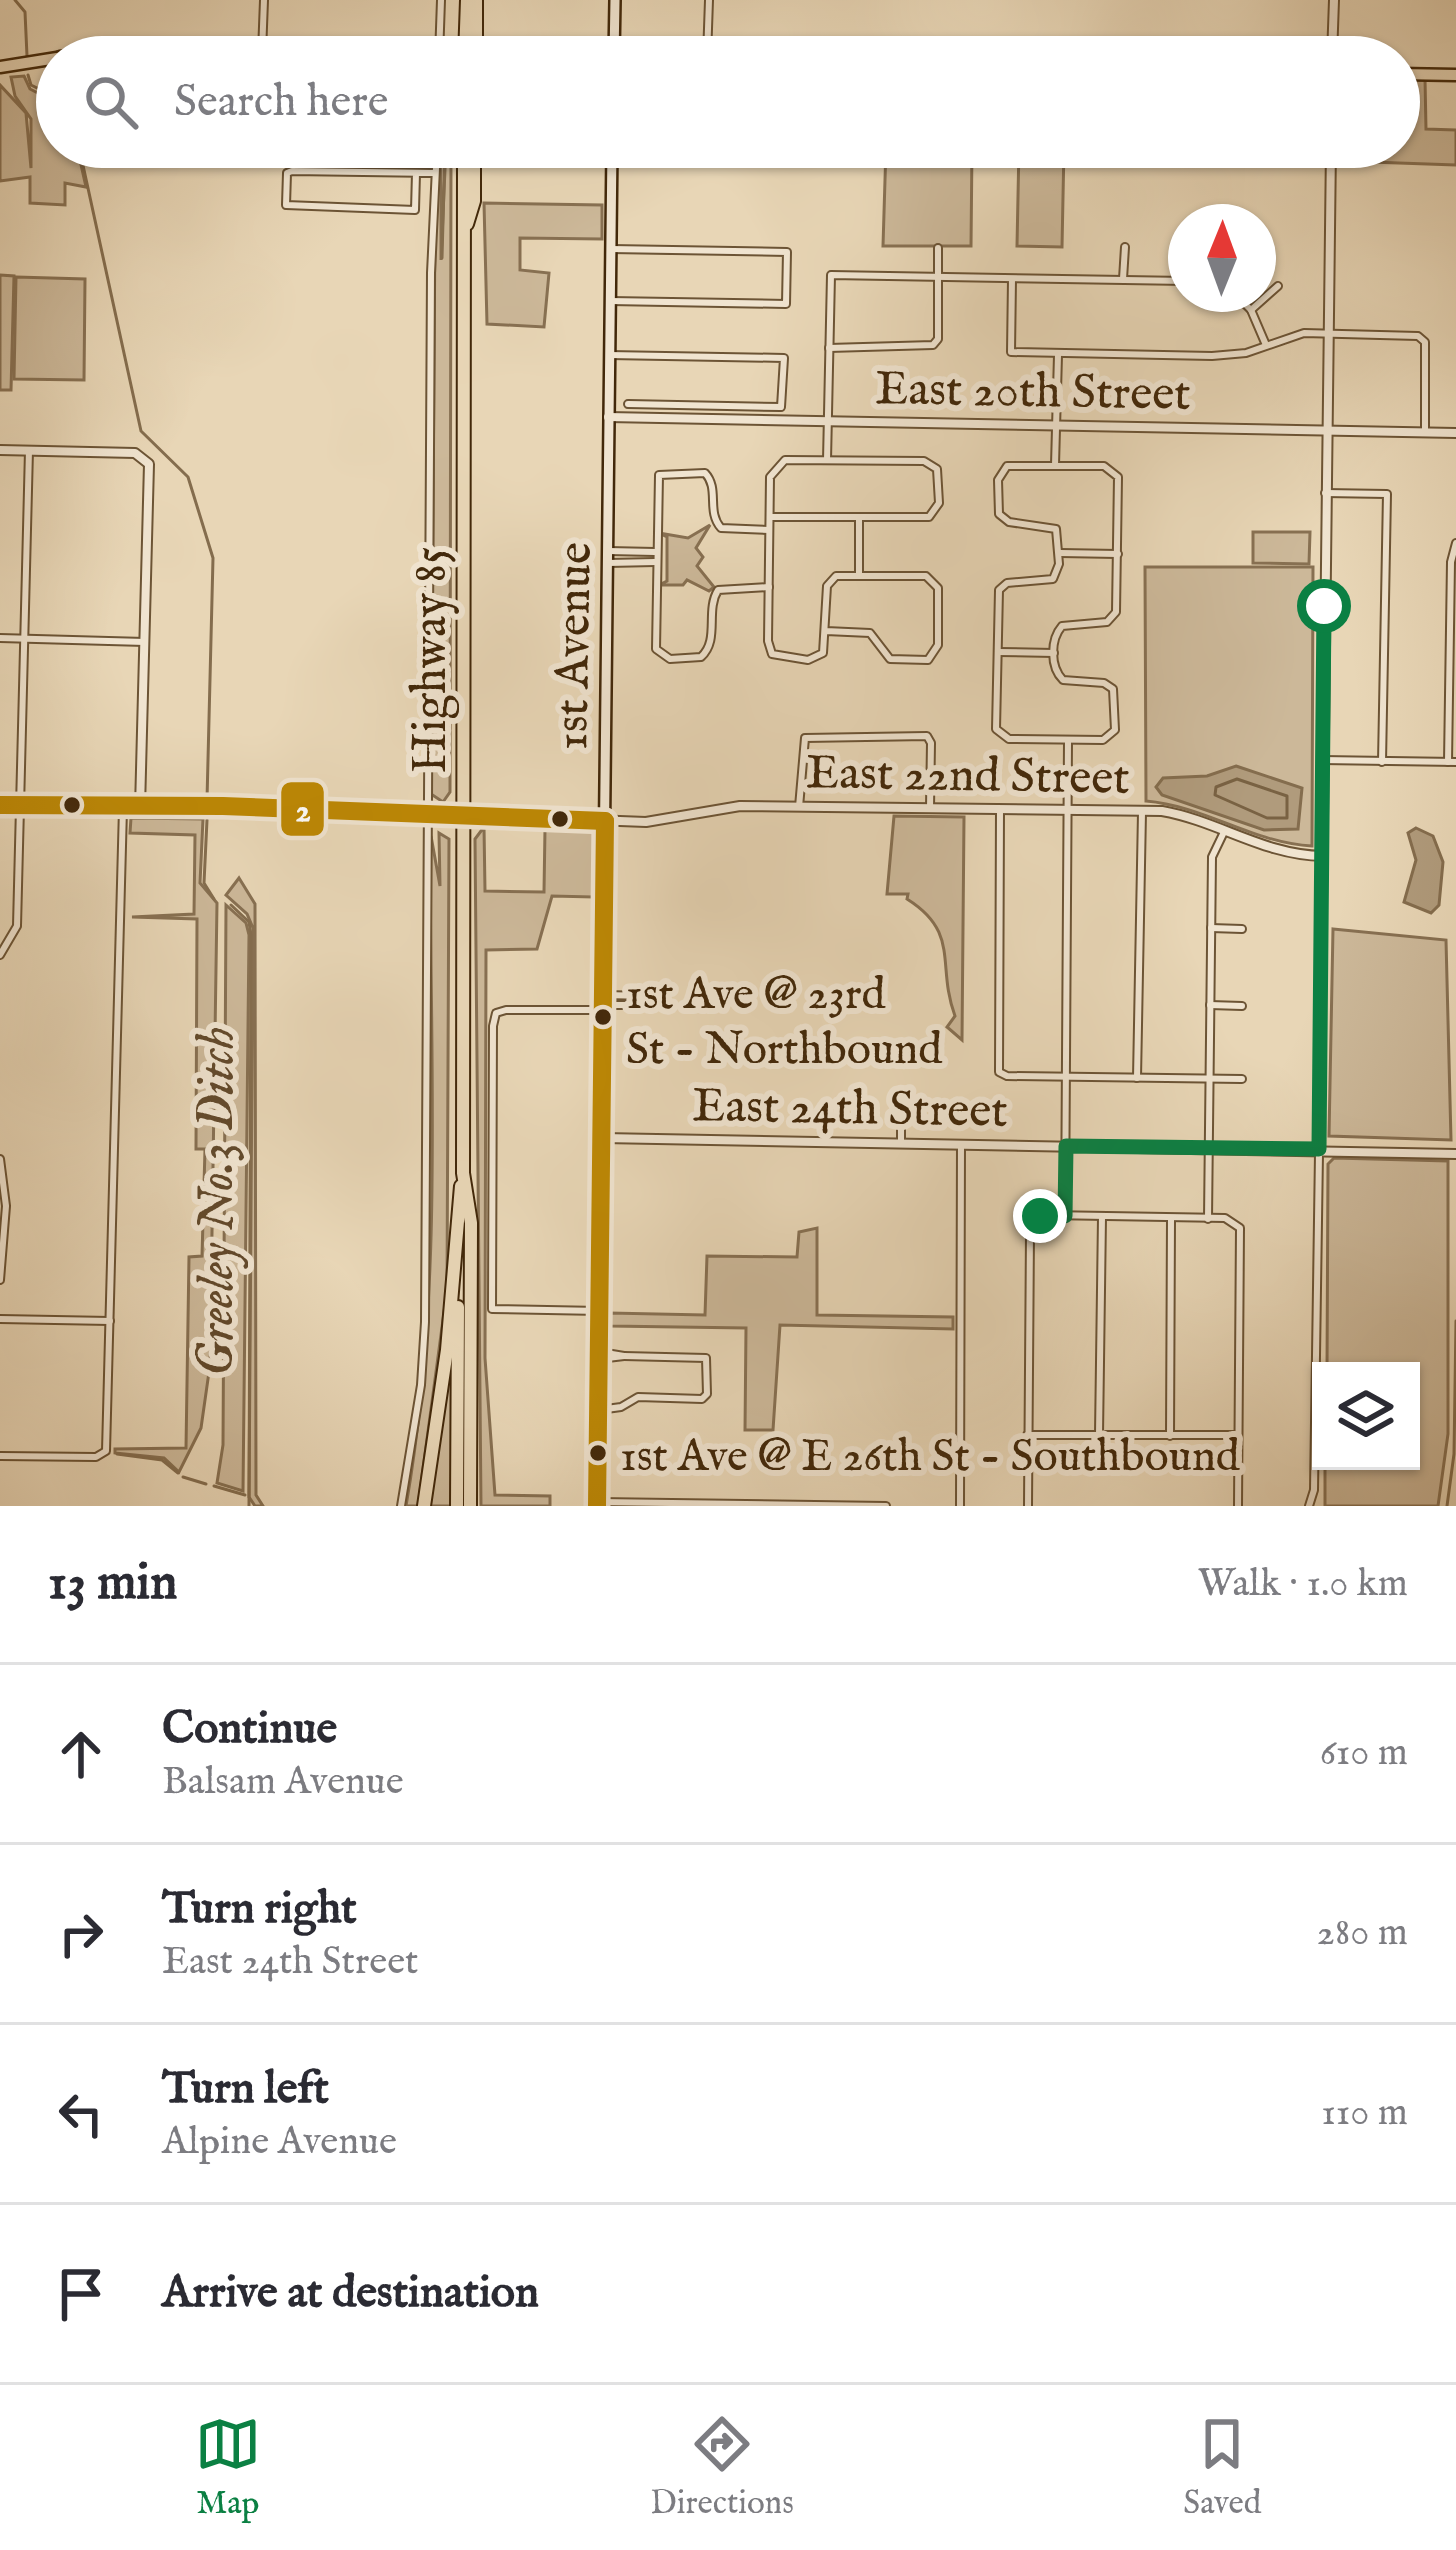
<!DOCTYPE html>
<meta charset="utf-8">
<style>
body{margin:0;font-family:"IM FELL English",serif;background:#f7f7f7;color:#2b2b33}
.controls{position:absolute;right:36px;bottom:36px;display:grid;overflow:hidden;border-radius:0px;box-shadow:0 3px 9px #0004}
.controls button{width:108px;height:108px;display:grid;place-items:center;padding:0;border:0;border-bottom:3px solid #e1e1e2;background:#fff;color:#2b2b33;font:60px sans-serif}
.compass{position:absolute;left:1168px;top:204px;width:108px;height:108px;border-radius:50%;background:#fff;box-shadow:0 3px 9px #0004;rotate:1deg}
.stop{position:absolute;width:36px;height:36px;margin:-27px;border:9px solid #0b8043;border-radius:50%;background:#fff}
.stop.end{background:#0b8043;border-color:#fff;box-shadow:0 3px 12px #0008}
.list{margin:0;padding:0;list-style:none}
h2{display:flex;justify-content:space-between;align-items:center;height:156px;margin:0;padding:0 48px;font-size:51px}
h2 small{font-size:39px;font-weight:400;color:#7c7c81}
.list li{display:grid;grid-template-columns:78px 1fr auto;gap:36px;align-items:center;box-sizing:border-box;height:180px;padding:0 48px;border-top:3px solid #e1e1e2}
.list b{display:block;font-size:45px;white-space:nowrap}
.list p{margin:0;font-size:39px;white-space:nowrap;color:#7c7c81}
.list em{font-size:39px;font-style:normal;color:#7c7c81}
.icon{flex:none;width:66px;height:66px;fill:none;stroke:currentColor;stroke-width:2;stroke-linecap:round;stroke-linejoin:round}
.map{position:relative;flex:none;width:1456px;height:1506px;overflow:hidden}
.search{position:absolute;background:#fff;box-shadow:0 3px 9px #0004;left:36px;right:36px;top:36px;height:132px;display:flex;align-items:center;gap:30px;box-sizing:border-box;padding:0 42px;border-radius:66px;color:#7c7c81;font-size:45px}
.sheet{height:876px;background:#fff}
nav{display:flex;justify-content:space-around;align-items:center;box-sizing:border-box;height:168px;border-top:3px solid #e1e1e2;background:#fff;font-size:33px;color:#7c7c81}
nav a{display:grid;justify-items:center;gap:6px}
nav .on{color:#0b8043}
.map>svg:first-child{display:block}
.green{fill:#ccb899;stroke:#877052;stroke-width:3}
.water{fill:#b09b7c;stroke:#846d4e;stroke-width:3}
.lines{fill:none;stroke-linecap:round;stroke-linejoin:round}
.shore{stroke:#796243;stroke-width:3}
.stream{stroke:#846d4e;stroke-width:3}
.minor-casing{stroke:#6c5435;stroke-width:10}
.tertiary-casing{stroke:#6c5435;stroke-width:12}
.secondary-casing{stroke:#42280a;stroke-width:14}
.primary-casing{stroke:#42280a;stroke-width:15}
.trunk-casing{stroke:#42280a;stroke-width:16}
.minor{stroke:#f0e4d0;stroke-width:6}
.tertiary{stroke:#f0e4d0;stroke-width:8}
.secondary{stroke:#f0e4d0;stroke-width:9}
.primary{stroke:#e8d6b6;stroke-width:10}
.trunk{stroke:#e8d6b6;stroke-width:12}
.bus-1-casing{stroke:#f0e4d0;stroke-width:27}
.bus-1{stroke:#bd8804;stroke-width:18}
.route{stroke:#0b8043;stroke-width:15}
.bus-dot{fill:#42280a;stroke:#f0e4d0;stroke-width:4.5}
.labels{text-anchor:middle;stroke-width:12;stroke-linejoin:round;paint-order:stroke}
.bus-label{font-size:45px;fill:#42280a;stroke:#f0e4d0;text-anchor:start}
.street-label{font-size:48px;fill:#42280a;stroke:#f0e4d0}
.water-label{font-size:51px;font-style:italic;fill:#634a2c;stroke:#f0e4d0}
.line-badge{stroke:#f0e4d0;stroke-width:4.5}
.badge-label{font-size:33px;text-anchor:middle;font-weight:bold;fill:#fff}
</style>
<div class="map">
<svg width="1456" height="1506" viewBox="0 0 1456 1506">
<rect width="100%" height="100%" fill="#e8d6b6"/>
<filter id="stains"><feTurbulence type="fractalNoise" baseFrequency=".00167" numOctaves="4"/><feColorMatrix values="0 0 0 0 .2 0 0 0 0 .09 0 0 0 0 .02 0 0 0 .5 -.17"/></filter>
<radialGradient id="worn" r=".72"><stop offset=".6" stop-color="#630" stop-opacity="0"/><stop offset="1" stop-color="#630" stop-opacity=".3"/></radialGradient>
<g class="green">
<polygon points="24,76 30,89 57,103 57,147 77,147 86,187 65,183 65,205 30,203 30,177 0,181 0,85 26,113 31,168 31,119 15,96 11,77"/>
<polygon points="1399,79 1425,79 1426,129 1456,130 1456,165 1342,161 1341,147 1399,147"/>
<polygon points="441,147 441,260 446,147 451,147 450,792 443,802 431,794 435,220"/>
<polygon points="886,147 972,147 971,246 883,246"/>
<polygon points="1019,147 1064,147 1062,247 1017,246"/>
<polygon points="484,203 602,205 602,239 520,238 520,270 549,273 544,327 487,324"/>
<polygon points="0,275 14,276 11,390 0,390"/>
<polygon points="16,277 85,279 84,380 14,379"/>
<polygon points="710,525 696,548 703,557 697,566 714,587 709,591 687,580 683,585 659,585 667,581 667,537 659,533 688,538"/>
<polygon points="1253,532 1310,532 1309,564 1253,563"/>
<path d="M 1145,567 L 1313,567 L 1312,846 C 1253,843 1205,806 1146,801 Z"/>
<path d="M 894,816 L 964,817 L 962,1040 L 947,1027 L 955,1016 C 936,965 961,933 907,899 L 908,894 L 887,894 Z"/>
<polygon points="131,818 203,819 200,883 217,903 210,1365 201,1428 179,1472 164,1458 115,1453 115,1449 186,1448 189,1257 202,1256 205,1149 196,1149 197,919 132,917 194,914 195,835 130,833"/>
<polygon points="484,827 485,891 544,892 545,829 594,831 593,897 552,896 537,949 486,950 485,1358 495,1495 550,1496 550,1506 481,1506 475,839"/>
<path d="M 439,833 L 449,839 L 447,1290 L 418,1506 L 406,1506 C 444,1288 430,1065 430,844 L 431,836 L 440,886 Z"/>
<polygon points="239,878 255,904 256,1495 263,1506 255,1506 249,1497 253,928 247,914 226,895"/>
<polygon points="226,905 246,923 249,935 243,1491 217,1483 223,1445"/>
<polygon points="1333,929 1446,940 1451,1140 1329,1136"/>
<polygon points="1334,1158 1448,1161 1448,1434 1438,1506 1325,1506 1325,1461 1411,1461 1411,1371 1327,1371 1328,1164"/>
<polygon points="817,1228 817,1315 953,1317 953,1329 780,1325 773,1430 745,1430 746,1328 610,1326 610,1313 705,1315 707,1256 797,1257 799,1232"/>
<polygon points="452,1346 453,1506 429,1506"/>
</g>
<g class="water">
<polygon points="1236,766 1302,788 1298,829 1264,830 1162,795 1156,787 1163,778 1207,776"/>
<polygon points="1416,828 1433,836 1443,862 1439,905 1431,913 1404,902 1416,860 1408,833"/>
</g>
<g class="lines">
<polygon class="shore" points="1237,779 1287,796 1287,818 1267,818 1215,795 1216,787"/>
<g class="stream">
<polyline points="15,0 25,12 27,56"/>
<polyline points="28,75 31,85 57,98"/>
<polyline points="79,147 141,431 188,477 213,558 207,800"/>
<polyline points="442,258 445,147"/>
<polyline points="207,820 204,883 214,899"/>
<polyline points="231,905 249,922 251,935 249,1506"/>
<polyline points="117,1454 162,1460 178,1473"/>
<polyline points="183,1477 206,1484"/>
<polyline points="214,1486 245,1495"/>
<polyline points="1447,1506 1454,1454 1456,1321"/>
</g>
<g class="minor-casing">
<g id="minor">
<polyline points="262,53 264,0"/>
<polyline points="439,57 441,0"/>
<polyline points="707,57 709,0"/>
<polyline points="416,173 415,210 286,205 287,173 292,171 435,173"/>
<polyline points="1012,279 1011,352 1212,356 1246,353 1304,333 1418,336 1425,342 1425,432"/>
<polyline points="1123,279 1125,247"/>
<polyline points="1235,294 1251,310 1266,345"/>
<polyline points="610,301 786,304 787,252 611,249"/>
<polyline points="1251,310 1278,286"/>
<polyline points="829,348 933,345 938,339 938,248"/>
<polyline points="609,355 784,358 781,407 628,404"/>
<polyline points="827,460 831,275 1186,281"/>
<polyline points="1055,465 1058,355"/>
<path d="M 1007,466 L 1104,466 L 1118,477 L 1116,612 L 1107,622 L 1062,626 C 1050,640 1050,667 1063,680 L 1104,683 L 1113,689 L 1115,730 L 1103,740 L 1009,739 L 996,729 L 999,590 L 1007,583 L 1053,579 L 1059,564 L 1056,529 L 1009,522 L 999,514 L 998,480 Z"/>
<polyline points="1325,493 1387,494 1382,762"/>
<polyline points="770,517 929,517 939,503 937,469 924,461 785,460 770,477 768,641 772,654 808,660 823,653 827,586 836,576 926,576 938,588 938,645 928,660 890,659 870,633 826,631"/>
<polyline points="608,551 655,552"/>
<polyline points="1060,553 1118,554"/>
<polyline points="608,563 655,562"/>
<polyline points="859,574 859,518"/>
<path d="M 769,587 L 718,590 C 705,611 720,640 701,657 L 670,659 L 656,649 L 659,475 L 705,473 C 720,489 706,511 721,528 L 769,530"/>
<polyline points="0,638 145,642"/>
<polyline points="998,652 1054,653"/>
<polyline points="1322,760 1456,762"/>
<polyline points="1448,762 1451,562 1456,543"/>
<polyline points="799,807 805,738 927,736 931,743 930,808"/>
<polyline points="1000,810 999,1072 1007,1076 1242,1079"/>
<polyline points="1211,928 1242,929"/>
<polyline points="0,955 17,926 29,450"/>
<polyline points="604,995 650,996"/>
<polyline points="604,1005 651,1005"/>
<polyline points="1210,1005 1242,1006"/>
<polyline points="1137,1078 1142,812"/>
<polyline points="901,1143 901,1106"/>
<polyline points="0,1159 6,1206 0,1280"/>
<polyline points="1065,1216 1068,741"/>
<polyline points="1208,1219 1212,857 1224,832"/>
<polyline points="600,1311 492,1309 493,1026 496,1013 506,1010 603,1010"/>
<polyline points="0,1319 110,1321"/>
<polyline points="599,1359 624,1356 600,1352"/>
<polyline points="599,1410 621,1407 638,1397 702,1399 707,1394 706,1358 624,1356"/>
<polyline points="1027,1435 1237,1435"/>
<polyline points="1099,1435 1102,1217"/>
<polyline points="1170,1436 1171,1220"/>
<polyline points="0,1456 96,1457 106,1451 123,808"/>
<polyline points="598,1502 886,1506"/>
<polyline points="401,1506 421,1385 425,1322 431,273 437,147"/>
<polyline points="960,1506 961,1144"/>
<polyline points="1028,1506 1030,1233 1035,1219 1048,1215 1225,1218 1240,1228 1238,1506"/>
<polyline points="1309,1506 1314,1490 1319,1153"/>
</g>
</g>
<g class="tertiary-casing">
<g id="tertiary">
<polyline points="1332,57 1334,0"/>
<polyline points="608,417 1456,433"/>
<polyline points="0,450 135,453 149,464 140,808"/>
<path d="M 0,805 L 223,806 L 646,822 L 740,806 L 1162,811 C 1219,821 1263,855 1323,856"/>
<polyline points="187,810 261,812"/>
<polyline points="603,1138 1456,1154"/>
<polyline points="1319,1149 1331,147"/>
</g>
</g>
<g class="secondary-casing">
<g id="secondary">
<polyline points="614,57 615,0"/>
<polyline points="597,1506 612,147"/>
</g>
</g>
<g class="primary-casing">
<g id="primary">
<polyline points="108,49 392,57"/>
<polyline points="60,57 145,45"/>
<polyline points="0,67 57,58"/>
<polyline points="1399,74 1456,75"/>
</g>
</g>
<g class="trunk-casing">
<g id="trunk">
<polyline points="476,0 476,42 497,57"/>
<polyline points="465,57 467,0"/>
<polyline points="464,147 463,1173 471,1223 470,1506"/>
<polyline points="467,224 474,201 474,147"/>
<polyline points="424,1506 447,1350 461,1186"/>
<polyline points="457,1506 458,1307"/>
</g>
</g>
<use href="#minor" class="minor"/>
<use href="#tertiary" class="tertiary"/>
<use href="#secondary" class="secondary"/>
<use href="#primary" class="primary"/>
<use href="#trunk" class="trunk"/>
<g class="bus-1-casing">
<g id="bus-1">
<polyline points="0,805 223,806 605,821"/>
<polyline points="597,1506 605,821"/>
</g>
</g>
<use href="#bus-1" class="bus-1"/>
</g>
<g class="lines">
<polyline class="route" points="1040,1216 1065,1216 1066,1146 1319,1149 1324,606"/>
</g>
<g class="bus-dot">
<circle cx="72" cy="805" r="10"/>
<circle cx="560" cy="819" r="10"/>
<circle cx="603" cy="1017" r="10"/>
<circle cx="598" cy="1453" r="10"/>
</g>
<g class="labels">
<g class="bus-label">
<text x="626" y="1008">1st Ave @ 23rd<tspan x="626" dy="55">St - Northbound</tspan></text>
<text x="620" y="1470">1st Ave @ E 26th St - Southbound</text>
</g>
<g class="street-label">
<text transform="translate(1033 389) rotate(1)" y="17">East 20th Street</text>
<text transform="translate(571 646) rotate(-89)" y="17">1st Avenue</text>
<text transform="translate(428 660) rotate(-90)" y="17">Highway 85</text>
<text transform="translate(968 773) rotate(1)" y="17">East 22nd Street</text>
<text transform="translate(850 1106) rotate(1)" y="17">East 24th Street</text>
</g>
<g class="water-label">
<text transform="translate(214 1202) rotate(-90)" y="18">Greeley No.3 Ditch</text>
</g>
</g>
<rect class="line-badge" x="279" y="780" width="47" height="58" rx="12" fill="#bd8804"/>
<g class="badge-label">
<text x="303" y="821">2</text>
</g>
<rect width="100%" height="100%" filter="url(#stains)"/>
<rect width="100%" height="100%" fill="url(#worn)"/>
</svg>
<div class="controls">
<button><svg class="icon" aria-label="layers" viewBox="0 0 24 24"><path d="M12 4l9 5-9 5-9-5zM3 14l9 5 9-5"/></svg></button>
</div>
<svg class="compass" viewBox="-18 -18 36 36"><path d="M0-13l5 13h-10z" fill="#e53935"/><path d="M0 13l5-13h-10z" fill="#7c7c81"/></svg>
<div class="stop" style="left:1324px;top:606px"></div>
<div class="stop end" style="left:1040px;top:1216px"></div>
<div class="search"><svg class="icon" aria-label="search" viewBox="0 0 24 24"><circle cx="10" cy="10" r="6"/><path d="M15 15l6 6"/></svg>Search here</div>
</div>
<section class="sheet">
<h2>13 min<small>Walk · 1.0 km</small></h2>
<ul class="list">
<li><svg class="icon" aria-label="ahead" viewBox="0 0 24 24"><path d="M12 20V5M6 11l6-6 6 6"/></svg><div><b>Continue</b><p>Balsam Avenue</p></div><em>610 m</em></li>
<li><svg class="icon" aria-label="right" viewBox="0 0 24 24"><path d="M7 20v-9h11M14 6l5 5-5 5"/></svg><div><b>Turn right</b><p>East 24th Street</p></div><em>280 m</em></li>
<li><svg class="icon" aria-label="left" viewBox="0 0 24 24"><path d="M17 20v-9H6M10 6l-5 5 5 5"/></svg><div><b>Turn left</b><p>Alpine Avenue</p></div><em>110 m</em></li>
<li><svg class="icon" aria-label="arrive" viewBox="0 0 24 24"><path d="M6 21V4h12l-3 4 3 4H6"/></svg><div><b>Arrive at destination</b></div></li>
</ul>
</section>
<nav>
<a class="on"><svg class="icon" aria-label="map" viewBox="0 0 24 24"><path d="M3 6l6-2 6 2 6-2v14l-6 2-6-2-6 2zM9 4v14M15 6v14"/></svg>Map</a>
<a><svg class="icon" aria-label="directions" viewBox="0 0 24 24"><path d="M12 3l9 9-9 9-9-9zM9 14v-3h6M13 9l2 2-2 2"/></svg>Directions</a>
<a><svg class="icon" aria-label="saved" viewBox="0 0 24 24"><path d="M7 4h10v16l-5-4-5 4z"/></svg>Saved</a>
</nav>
